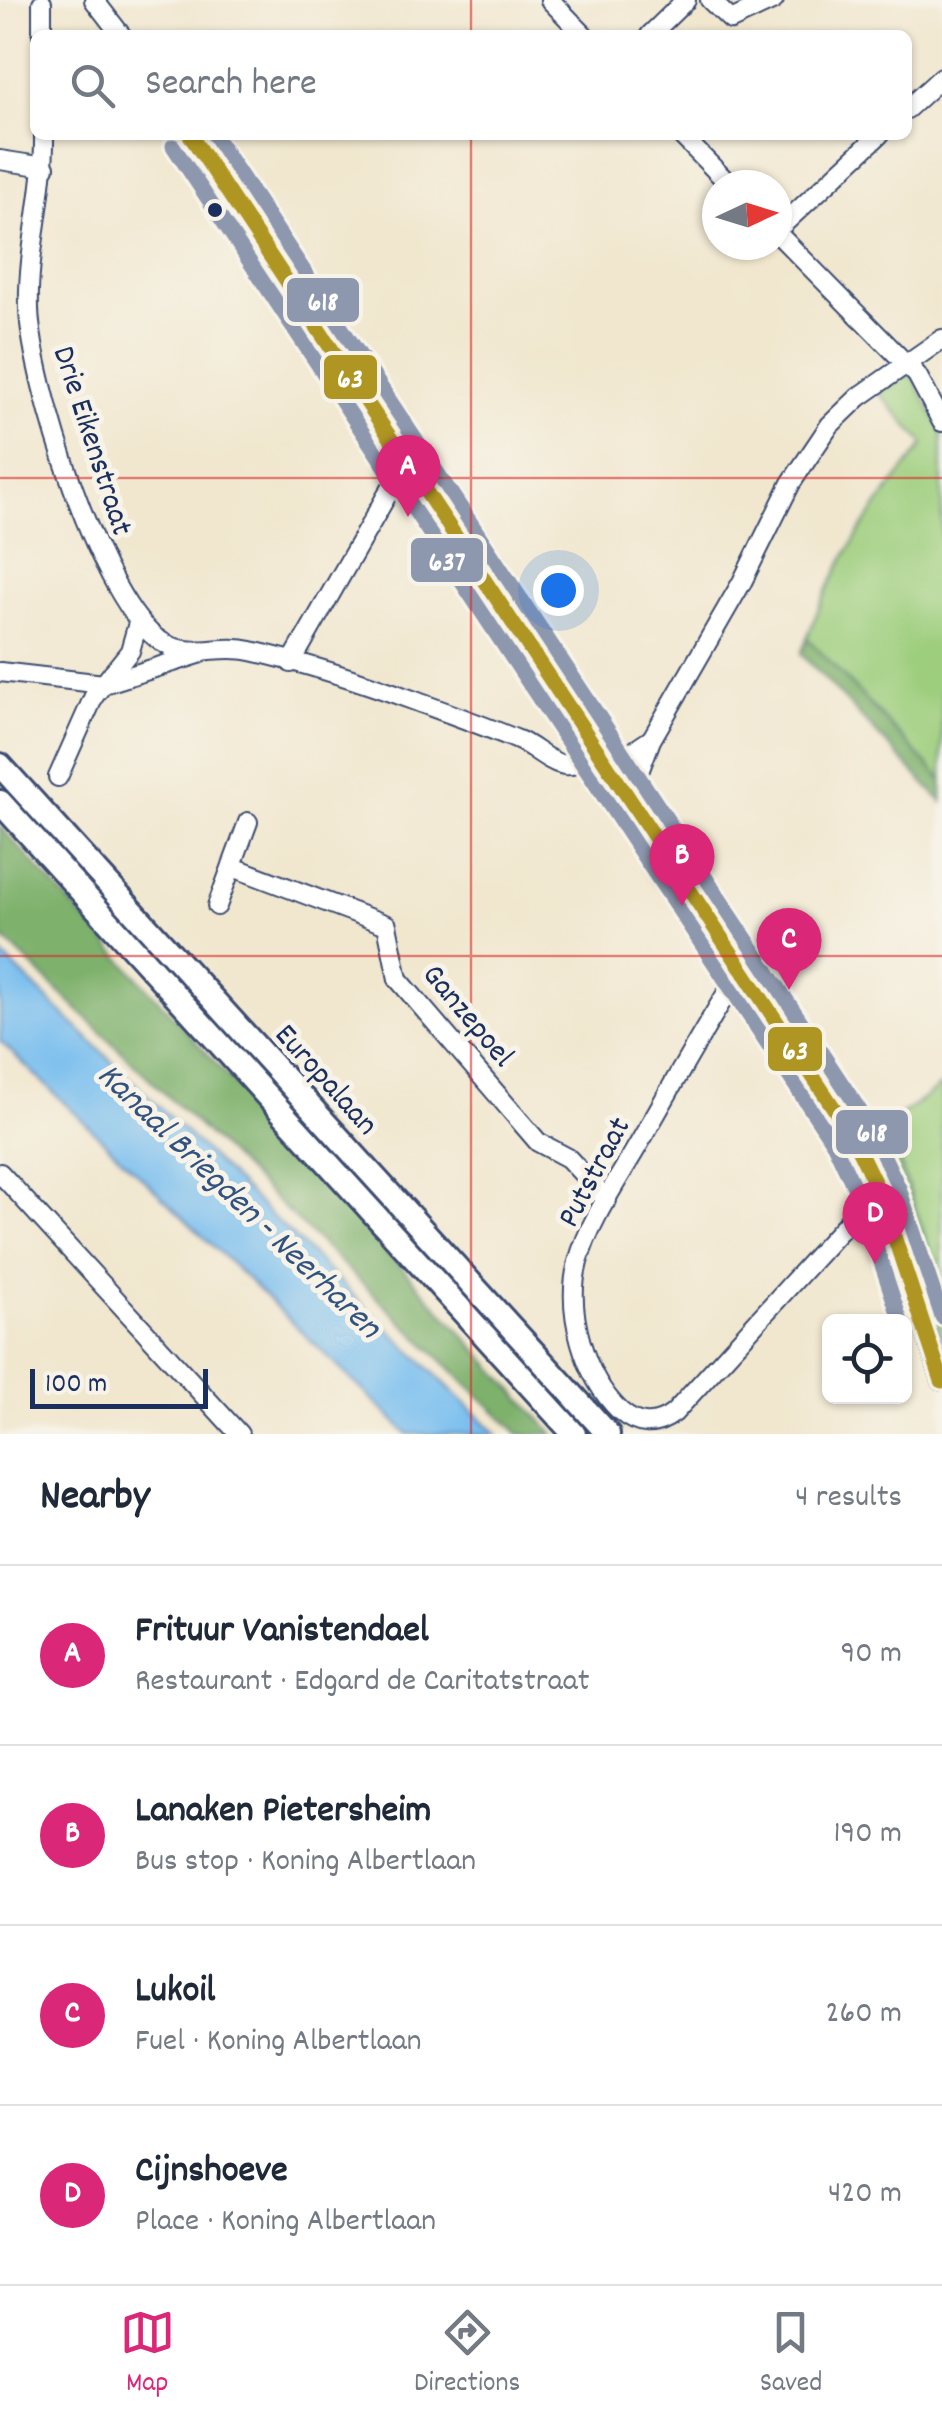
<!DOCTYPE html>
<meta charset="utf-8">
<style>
body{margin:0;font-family:Dekko,sans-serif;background:#f6f6f7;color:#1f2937}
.controls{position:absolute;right:30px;bottom:30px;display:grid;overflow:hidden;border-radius:15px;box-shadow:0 2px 8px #0004}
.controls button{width:90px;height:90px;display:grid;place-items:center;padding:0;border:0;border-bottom:2px solid #e0e1e3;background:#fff;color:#1f2937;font:50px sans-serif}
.compass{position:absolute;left:702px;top:170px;width:90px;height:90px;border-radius:50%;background:#fff;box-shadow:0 2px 8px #0004;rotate:86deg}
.scale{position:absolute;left:30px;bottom:25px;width:178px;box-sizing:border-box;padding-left:10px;border:5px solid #1b2f5e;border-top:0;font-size:28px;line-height:35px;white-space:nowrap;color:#1b2f5e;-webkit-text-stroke:8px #f7f3e8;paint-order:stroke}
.you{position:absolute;left:558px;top:590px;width:35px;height:35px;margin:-25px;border:8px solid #fff;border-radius:50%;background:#1a73e8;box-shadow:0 0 0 15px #1a73e833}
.badge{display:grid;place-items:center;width:65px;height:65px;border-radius:50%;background:#db2777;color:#fff;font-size:32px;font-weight:700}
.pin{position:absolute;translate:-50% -82px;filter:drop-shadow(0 2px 5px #0008)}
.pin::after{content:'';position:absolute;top:52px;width:35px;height:30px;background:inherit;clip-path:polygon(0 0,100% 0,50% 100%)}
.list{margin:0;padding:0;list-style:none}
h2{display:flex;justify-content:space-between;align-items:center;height:130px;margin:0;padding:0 40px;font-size:42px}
h2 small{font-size:32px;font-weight:400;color:#747a83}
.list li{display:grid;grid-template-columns:65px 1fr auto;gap:30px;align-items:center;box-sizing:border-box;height:180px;padding:0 40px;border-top:2px solid #e0e1e3}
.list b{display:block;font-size:38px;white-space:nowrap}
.list p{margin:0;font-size:32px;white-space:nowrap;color:#747a83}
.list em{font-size:32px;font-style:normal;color:#747a83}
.icon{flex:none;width:55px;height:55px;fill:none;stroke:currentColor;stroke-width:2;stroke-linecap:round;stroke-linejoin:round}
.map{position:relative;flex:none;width:942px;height:1434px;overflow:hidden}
.search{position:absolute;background:#fff;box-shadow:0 2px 8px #0004;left:30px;right:30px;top:30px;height:110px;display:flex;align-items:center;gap:25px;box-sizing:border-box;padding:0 35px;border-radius:15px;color:#747a83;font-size:38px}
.sheet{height:850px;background:#fff}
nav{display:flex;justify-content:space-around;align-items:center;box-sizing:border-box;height:140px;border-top:2px solid #e0e1e3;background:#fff;font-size:28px;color:#747a83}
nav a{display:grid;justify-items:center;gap:5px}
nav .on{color:#db2777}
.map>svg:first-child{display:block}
.green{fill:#9dce7d;stroke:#5c7e6e;stroke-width:2.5}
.forest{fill:#7eb16c;stroke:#4c7065;stroke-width:2.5}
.water{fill:#78beef;stroke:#4a76a6;stroke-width:2.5}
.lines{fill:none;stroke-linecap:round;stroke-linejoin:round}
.minor-casing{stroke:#3b4b6f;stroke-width:22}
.major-casing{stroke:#3b4b6f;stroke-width:28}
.minor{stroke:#fff;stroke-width:18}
.major{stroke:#fff;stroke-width:22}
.bus-1-casing{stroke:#f7f3e8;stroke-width:22}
.bus-2-casing{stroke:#f7f3e8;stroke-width:22}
.bus-3-casing{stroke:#f7f3e8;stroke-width:22}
.bus-1{stroke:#af9521;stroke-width:15}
.bus-2{stroke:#8d97ae;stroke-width:15}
.bus-3{stroke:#8d97ae;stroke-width:15}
.grid{fill:none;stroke:#d62828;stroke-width:2.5;stroke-opacity:0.55}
.bus-dot{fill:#1b2f5e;stroke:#f7f3e8;stroke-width:4}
.labels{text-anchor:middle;stroke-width:10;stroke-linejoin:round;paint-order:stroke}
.street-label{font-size:32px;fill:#1b2f5e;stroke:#f7f3e8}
.water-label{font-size:35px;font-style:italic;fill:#325382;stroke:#f7f3e8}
.line-badge{stroke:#f7f3e8;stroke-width:4}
.badge-label{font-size:28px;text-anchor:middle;font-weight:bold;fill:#fff}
</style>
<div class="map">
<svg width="942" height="1434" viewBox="0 0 942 1434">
<rect width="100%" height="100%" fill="#f7f3e8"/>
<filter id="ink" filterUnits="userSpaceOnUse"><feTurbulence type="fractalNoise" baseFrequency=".01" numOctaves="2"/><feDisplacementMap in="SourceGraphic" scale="20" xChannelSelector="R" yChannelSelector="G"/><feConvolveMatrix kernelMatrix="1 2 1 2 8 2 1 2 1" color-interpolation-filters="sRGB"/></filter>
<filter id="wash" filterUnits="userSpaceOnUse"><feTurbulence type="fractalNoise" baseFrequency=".0048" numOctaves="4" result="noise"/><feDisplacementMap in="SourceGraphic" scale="40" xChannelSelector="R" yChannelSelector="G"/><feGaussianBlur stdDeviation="2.25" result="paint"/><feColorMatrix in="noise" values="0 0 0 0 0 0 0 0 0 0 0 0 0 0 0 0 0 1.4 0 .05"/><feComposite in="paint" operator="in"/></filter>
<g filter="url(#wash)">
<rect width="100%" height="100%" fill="#f1e7cf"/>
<g class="green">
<path d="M 906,375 L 914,378 L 942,432 L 942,780 L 807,638 C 837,557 872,511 924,444 L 879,393 Z"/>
<polygon points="0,775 599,1434 583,1434 0,794"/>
<polygon points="942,1085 942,1285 887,1126"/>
</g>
<g class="forest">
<polygon points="807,638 942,780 942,802 801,654"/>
<polygon points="0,826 549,1429 554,1434 519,1434 0,935"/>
<polygon points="887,1126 942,1285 942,1343 870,1138"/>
</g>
<polygon class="water" points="0,953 497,1434 408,1434 0,1041"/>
</g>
<g filter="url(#ink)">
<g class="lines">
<g class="minor-casing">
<g id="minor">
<polyline points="94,0 121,35"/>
<polyline points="550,0 584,35"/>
<polyline points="710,0 731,20 774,0"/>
<polyline points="42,3 42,35"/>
<polyline points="650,35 686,0"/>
<polyline points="907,109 942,77"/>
<path d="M 44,135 C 45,193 27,251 29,309 C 31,380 101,606 162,642 C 191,660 220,643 251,651 C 306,663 364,682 418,702 C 451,714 485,726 518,740 C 533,746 548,762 564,765 C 577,767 589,758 599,752"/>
<polyline points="190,135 851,1134 880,1194 942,1381"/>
<polyline points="681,135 730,185"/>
<polyline points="0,160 45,167"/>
<polyline points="777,230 879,135"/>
<polyline points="777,233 917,375 942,422"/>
<polyline points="291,663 391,488 413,470"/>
<polyline points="0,672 104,684 199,654"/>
<polyline points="610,767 650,740"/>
<polyline points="58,777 94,696 130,651 138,623"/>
<polyline points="624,788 637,777 651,740 742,582 791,483 830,425 859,397 942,339"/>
<polyline points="233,867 387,925 398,979 538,1142 568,1158 607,1200"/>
<polyline points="217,906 248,822"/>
<path d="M 742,969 C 706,1024 674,1083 641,1140 C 619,1179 590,1219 578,1262 C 565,1311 584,1376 620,1411 C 638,1427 656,1427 674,1413 L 854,1215 L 880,1194"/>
<polyline points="0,1173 239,1434"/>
</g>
</g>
<g class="major-casing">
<g id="major">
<polyline points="0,765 608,1434"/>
<polyline points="0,802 574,1434"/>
</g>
</g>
<use href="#minor" class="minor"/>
<use href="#major" class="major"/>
<g class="bus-1-casing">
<polyline id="bus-1" points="190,135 851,1134 880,1194 942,1381"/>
</g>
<g class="bus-2-casing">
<polyline id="bus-2" points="173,146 834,1144 861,1202 901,1322"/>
</g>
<g class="bus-3-casing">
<polyline id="bus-3" points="214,135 868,1123 899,1188 942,1317"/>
</g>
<use href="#bus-1" class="bus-1"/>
<use href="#bus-2" class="bus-2"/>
<use href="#bus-3" class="bus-3"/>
</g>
</g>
<path class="grid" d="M 471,0 L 471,35M 471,135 L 471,1434M 0,478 L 942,478M 0,956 L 942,956"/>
<circle class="bus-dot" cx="215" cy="210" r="9"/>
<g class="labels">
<g class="street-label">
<text transform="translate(95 440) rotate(72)" y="11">Drie Eikenstraat</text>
<text transform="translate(470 1014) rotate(50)" y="11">Ganzepoel</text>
<text transform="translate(328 1078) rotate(48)" y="11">Europalaan</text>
<text transform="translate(592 1171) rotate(-62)" y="11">Putstraat</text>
</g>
<g class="water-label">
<text transform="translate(241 1199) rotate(44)" y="12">Kanaal Briegden - Neerharen</text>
</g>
</g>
<g class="line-badge">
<rect x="285" y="276" width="76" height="48" rx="10" fill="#8d97ae"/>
<rect x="322" y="353" width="57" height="48" rx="10" fill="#af9521"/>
<rect x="409" y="536" width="76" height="48" rx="10" fill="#8d97ae"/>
<rect x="766" y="1025" width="58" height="48" rx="10" fill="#af9521"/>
<rect x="834" y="1108" width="76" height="48" rx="10" fill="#8d97ae"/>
</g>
<g class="badge-label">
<text x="323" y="310">618</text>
<text x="350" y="387">63</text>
<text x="447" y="570">637</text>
<text x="795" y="1059">63</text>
<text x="872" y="1141">618</text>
</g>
</svg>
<div class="controls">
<button><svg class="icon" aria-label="locate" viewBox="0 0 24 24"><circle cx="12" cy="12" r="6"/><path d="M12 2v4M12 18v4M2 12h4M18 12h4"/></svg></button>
</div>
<svg class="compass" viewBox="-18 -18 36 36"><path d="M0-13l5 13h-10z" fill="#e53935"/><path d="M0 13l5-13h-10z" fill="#747a83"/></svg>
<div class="scale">100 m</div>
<div class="you"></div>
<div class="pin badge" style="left:408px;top:517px">A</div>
<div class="pin badge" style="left:682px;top:906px">B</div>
<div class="pin badge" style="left:789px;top:990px">C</div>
<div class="pin badge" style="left:875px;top:1264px">D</div>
<div class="search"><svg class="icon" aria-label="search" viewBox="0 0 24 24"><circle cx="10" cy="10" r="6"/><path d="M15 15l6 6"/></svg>Search here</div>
</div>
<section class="sheet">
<h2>Nearby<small>4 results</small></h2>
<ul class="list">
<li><span class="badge">A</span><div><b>Frituur Vanistendael</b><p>Restaurant · Edgard de Caritatstraat</p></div><em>90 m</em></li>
<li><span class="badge">B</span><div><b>Lanaken Pietersheim</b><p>Bus stop · Koning Albertlaan</p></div><em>190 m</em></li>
<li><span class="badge">C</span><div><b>Lukoil</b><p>Fuel · Koning Albertlaan</p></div><em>260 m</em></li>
<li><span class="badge">D</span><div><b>Cijnshoeve</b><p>Place · Koning Albertlaan</p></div><em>420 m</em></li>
</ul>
</section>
<nav>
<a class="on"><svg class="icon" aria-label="map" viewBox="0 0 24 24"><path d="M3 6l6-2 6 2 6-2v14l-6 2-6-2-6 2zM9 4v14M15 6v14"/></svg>Map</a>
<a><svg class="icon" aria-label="directions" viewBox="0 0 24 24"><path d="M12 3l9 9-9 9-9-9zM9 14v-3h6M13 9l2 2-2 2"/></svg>Directions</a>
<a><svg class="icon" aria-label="saved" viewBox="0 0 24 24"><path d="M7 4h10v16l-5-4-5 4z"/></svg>Saved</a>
</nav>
